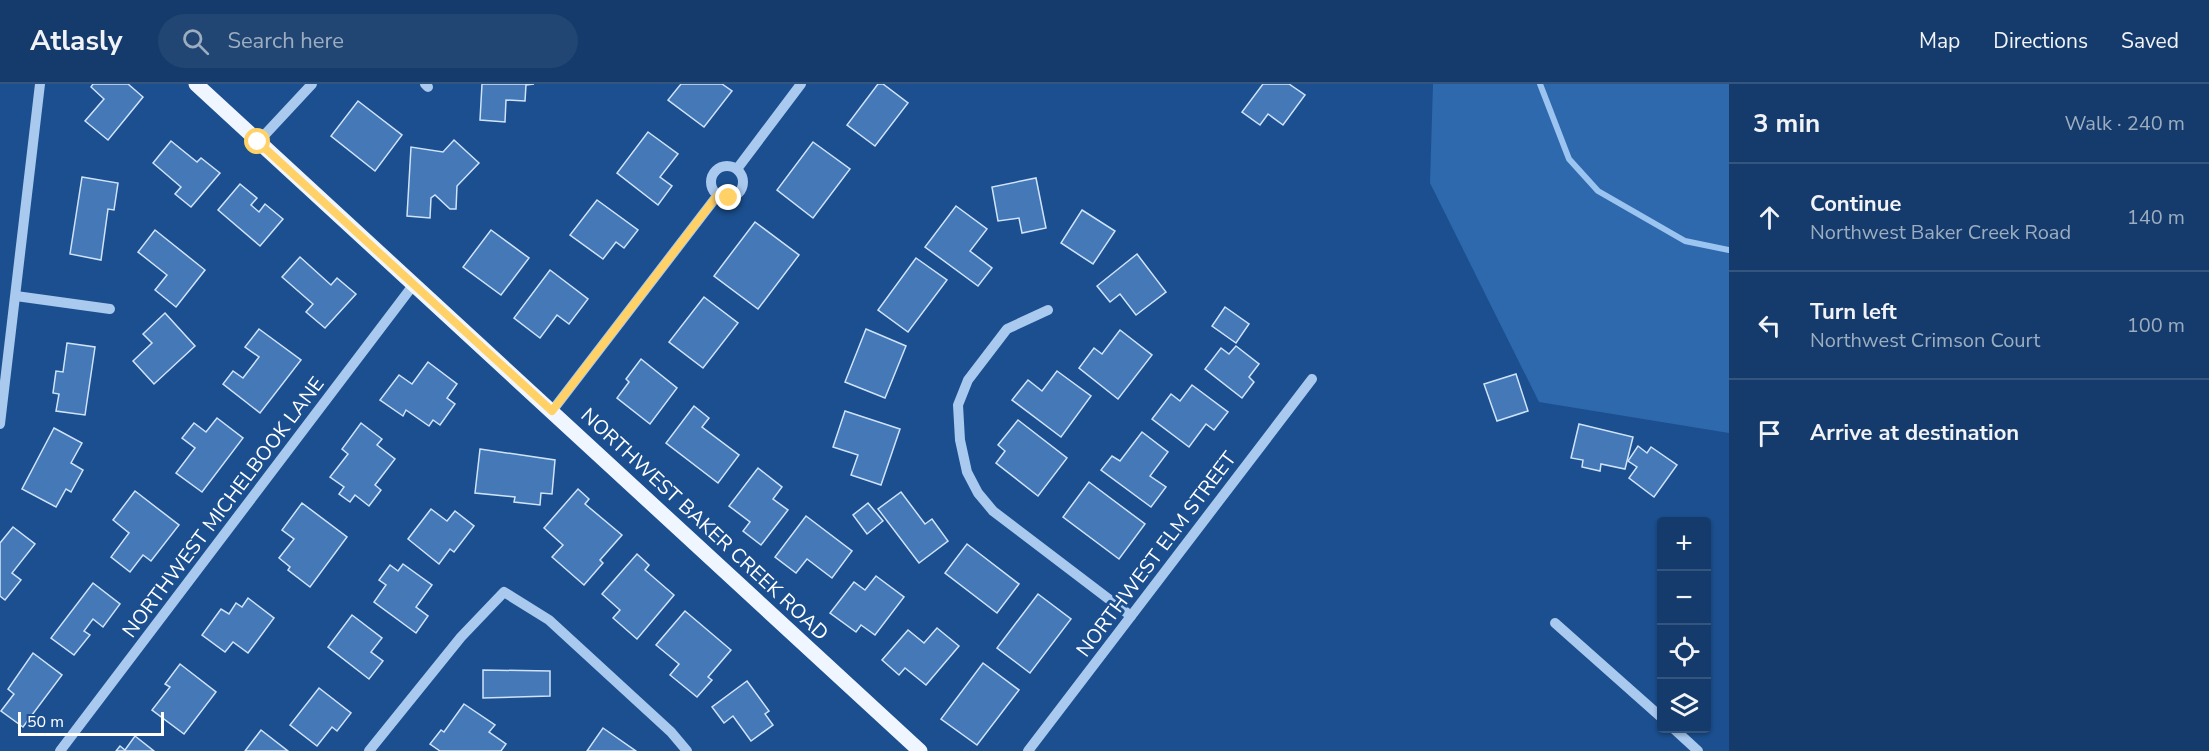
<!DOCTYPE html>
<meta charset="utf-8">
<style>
body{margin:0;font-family:"Nunito Sans",sans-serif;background:#214673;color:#f1f3f6}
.controls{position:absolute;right:18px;bottom:18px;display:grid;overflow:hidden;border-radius:6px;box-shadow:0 2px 4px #0004}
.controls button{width:54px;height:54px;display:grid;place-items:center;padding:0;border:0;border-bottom:2px solid #33557e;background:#143b6b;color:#f1f3f6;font:30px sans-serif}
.scale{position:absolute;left:18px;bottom:15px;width:146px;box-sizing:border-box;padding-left:6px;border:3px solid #fff;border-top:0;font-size:16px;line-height:21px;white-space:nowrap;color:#fff;-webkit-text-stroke:4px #1b4f8f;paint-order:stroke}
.stop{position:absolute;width:18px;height:18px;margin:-14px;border:4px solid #ffd166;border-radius:50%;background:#fff}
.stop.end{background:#ffd166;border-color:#fff;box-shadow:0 2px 6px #0008}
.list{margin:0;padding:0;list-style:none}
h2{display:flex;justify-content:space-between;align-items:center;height:78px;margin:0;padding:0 24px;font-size:26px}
h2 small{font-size:20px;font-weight:400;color:#9dadc1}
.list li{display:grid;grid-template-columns:39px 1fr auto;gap:18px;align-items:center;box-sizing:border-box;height:108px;padding:0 24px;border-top:2px solid #33557e}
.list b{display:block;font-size:22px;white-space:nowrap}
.list p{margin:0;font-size:20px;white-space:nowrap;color:#9dadc1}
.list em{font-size:20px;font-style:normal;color:#9dadc1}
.icon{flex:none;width:33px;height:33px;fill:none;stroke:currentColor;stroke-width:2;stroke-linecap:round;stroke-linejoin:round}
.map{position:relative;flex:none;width:1729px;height:667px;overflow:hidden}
header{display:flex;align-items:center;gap:36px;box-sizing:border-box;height:84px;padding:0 30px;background:#143b6b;border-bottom:2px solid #33557e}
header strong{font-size:28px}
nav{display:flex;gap:33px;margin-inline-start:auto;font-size:21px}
.search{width:420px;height:54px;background:#214673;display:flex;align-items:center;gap:15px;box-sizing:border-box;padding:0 21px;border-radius:33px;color:#9dadc1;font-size:22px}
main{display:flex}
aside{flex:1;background:#143b6b}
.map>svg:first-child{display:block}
.green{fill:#2e69ad}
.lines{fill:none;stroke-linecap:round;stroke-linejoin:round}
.stream{stroke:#9cc4f0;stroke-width:6}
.building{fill:#4478b7;stroke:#cfe3fa;stroke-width:1.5}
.minor{stroke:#a9c9ee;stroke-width:10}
.major{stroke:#f0f6ff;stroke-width:15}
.route{stroke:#ffd166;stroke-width:8}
.labels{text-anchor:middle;stroke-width:6;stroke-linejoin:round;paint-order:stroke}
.street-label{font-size:20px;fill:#fff;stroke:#1b4f8f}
</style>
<header>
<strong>Atlasly</strong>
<div class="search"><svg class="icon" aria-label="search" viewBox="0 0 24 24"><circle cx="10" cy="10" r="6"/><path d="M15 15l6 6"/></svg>Search here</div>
<nav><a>Map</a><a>Directions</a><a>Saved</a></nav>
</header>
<main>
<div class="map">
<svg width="1729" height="667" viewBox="0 0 1729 667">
<rect width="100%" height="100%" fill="#1b4f8f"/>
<polygon class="green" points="1433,0 1729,0 1729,349 1539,318 1430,99"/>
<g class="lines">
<polyline class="stream" points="1540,0 1569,75 1598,107 1685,157 1729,166"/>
</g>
<g class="building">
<polygon points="93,0 128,0 143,13 108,56 85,37 104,15 91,3"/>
<polygon points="482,0 534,0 526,1 525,17 506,16 505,38 480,36"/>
<polygon points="681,0 722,0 732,7 704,43 668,16"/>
<polygon points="878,0 883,0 908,19 875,62 847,41"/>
<polygon points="1263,0 1289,0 1305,11 1283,41 1268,30 1260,41 1242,28"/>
<polygon points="358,17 402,51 375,87 331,52"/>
<polygon points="648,48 678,70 660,93 672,102 658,121 617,89"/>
<polygon points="454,56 479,79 457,102 456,125 450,125 435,111 431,114 430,134 407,132 411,63 443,68"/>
<polygon points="171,57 197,78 201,74 220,89 191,123 175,110 181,103 153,79"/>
<polygon points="813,58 850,85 813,134 777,106"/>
<polygon points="82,93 118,99 114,126 108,125 101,176 70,170"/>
<polygon points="1036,94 1046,144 1022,149 1019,134 998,137 992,103"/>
<polygon points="240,100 257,114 251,121 259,128 265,120 283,135 260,162 218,126"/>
<polygon points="597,116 638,146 624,164 616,158 603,175 570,151"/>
<polygon points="956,122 987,145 970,167 992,184 978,202 925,163"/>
<polygon points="1082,126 1115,147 1093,180 1061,159"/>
<polygon points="755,138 799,171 758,225 714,192"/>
<polygon points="155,146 205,186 176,223 155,206 167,191 138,168"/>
<polygon points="491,146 529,174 501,211 463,183"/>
<polygon points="1137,170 1166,208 1136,231 1120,210 1110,218 1097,202"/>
<polygon points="300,173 331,201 337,194 356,210 325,244 306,228 313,220 282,193"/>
<polygon points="916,174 947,196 908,248 878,226"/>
<polygon points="550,186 588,215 569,240 557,231 540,254 514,234"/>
<polygon points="704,213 738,239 703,284 669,258"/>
<polygon points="1225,223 1249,240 1236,259 1212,242"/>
<polygon points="165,229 195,262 154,300 133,277 152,259 143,250"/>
<polygon points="259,245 301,276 260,329 223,300 233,287 243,294 259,273 245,263"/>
<polygon points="866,245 906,262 885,314 845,298"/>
<polygon points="1120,246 1152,271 1118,315 1079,284 1094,264 1102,270"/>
<polygon points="67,259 95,263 85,331 56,327 59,310 53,309 56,287 63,288"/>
<polygon points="1236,262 1259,280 1249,293 1254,298 1242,314 1205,285 1221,264 1229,270"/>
<polygon points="641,275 677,304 650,340 617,314 629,298 626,295"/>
<polygon points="428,278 457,300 447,314 455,320 440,341 433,336 429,342 406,326 403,332 380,316 399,291 412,300"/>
<polygon points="1057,287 1091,312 1061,353 1012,316 1028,296 1042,307"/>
<polygon points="1516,290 1528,327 1497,337 1484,300"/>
<polygon points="1192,301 1228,328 1214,346 1206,340 1189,363 1152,335 1171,310 1180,317"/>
<polygon points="694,322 709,334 702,343 739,371 718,399 666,359"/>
<polygon points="845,327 900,345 881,401 851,391 858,371 833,363"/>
<polygon points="217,334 243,354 202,408 176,389 195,364 182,354 194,339 206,348"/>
<polygon points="1018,336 1067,374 1038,412 996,379 1005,367 998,361"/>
<polygon points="361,339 382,355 377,361 395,375 375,401 381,406 369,422 355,411 350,418 339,410 344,403 330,393 348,370 342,365"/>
<polygon points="1579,340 1633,353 1625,385 1601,380 1600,387 1582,383 1583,376 1571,374"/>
<polygon points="54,344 82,359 71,379 83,386 71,408 66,405 56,423 22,405"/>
<polygon points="1142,348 1168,368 1150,392 1166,403 1151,423 1101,386 1112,372 1120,377"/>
<polygon points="1638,362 1647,369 1651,363 1677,381 1654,413 1629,394 1637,383 1628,377"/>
<polygon points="480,365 555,376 552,410 541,409 540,421 514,418 515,413 475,409"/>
<polygon points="758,384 782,403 773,415 788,426 761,461 743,447 750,438 729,422"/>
<polygon points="1089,398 1145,440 1119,475 1063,433"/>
<polygon points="578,405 589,415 585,420 622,451 600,476 603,479 584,501 552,473 563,461 544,444"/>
<polygon points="135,407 179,441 151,477 143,471 130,488 111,473 129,449 113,436"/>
<polygon points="901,408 925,440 932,435 948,457 919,479 878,425"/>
<polygon points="302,419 347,453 310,503 288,486 290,483 279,474 294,455 282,446"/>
<polygon points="868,419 883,437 867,450 853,431"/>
<polygon points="431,425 447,437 455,427 474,442 454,468 450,465 439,480 408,455"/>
<polygon points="806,432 852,467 832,494 807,475 796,489 775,473"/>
<polygon points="13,443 35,460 12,489 21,496 5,516 0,512 0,459"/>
<polygon points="967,460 1019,500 997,529 945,489"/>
<polygon points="637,470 649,481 645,486 674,511 637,555 613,534 620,526 602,510"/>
<polygon points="403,480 432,501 416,523 428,532 416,549 374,518 386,501 379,496 390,481 398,487"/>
<polygon points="876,492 904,513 875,551 861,541 856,548 830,529 854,498 865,506"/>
<polygon points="93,499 120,520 103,543 93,535 84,547 90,551 74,571 51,554"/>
<polygon points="1038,510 1071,535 1030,589 997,564"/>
<polygon points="248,514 274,534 248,569 233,558 225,568 202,551 221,525 229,530 236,519 242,523"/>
<polygon points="685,527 731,566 708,593 712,596 697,613 670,591 679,580 656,561"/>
<polygon points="352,531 382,554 371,568 383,577 369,595 328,563"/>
<polygon points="937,544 959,562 926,601 905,584 899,591 882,576 908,546 924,559"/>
<polygon points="33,569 62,591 23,643 1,627 14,610 8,605"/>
<polygon points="983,579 1019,606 977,661 941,635"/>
<polygon points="180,580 216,608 184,650 152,626 170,603 165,600"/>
<polygon points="483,586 550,587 550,612 483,614"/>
<polygon points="747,597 769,627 765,630 773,641 751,657 733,632 724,639 712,623"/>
<polygon points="319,604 351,629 337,647 332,643 317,662 290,641"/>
<polygon points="464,620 495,641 489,648 506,660 501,667 440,667 430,660 441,646 444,648"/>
<polygon points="603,644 636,667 587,667"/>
<polygon points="261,646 288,667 245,667"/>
<polygon points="135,652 154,667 116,667 120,662 125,666"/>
</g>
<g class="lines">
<g class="minor">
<polyline points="425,0 428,3"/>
<polyline points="258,58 312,0"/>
<circle cx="727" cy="98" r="16"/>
<polyline points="737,85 801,0"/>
<polyline points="16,212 110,225"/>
<polyline points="1048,226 1007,245 968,296 958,321 960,356 967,388 978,409 993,427 1131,532"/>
<polyline points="552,327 717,112"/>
<polyline points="0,340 40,0"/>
<polyline points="1555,539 1662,634"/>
<polyline points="1673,644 1698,667"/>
<polyline points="60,667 414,200"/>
<polyline points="369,667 461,553 504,508 549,536 671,648 687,667"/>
<polyline points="1028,667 1312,295"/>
</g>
<polyline class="major" points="196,0 920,667"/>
</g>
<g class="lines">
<polyline class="route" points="258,58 552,327 717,112 729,114"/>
</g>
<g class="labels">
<g class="street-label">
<text transform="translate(223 423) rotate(-53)" y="7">NORTHWEST MICHELBOOK LANE</text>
<text transform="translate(705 440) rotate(43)" y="7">NORTHWEST BAKER CREEK ROAD</text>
<text transform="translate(1156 470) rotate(-53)" y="7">NORTHWEST ELM STREET</text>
</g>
</g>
</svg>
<div class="controls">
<button>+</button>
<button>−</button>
<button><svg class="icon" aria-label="locate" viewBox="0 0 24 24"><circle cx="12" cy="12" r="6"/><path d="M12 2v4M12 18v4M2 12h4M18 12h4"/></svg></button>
<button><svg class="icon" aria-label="layers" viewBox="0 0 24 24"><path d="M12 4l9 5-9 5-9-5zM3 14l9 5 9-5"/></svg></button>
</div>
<div class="scale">50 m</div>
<div class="stop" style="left:258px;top:58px"></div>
<div class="stop end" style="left:729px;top:114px"></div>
</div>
<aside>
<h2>3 min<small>Walk · 240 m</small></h2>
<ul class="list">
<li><svg class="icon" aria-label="ahead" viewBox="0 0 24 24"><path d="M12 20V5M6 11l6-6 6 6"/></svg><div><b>Continue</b><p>Northwest Baker Creek Road</p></div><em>140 m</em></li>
<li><svg class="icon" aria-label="left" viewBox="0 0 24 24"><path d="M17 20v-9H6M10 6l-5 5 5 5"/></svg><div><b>Turn left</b><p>Northwest Crimson Court</p></div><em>100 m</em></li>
<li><svg class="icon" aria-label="arrive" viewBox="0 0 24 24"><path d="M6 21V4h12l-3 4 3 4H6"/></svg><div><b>Arrive at destination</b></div></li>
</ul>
</aside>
</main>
